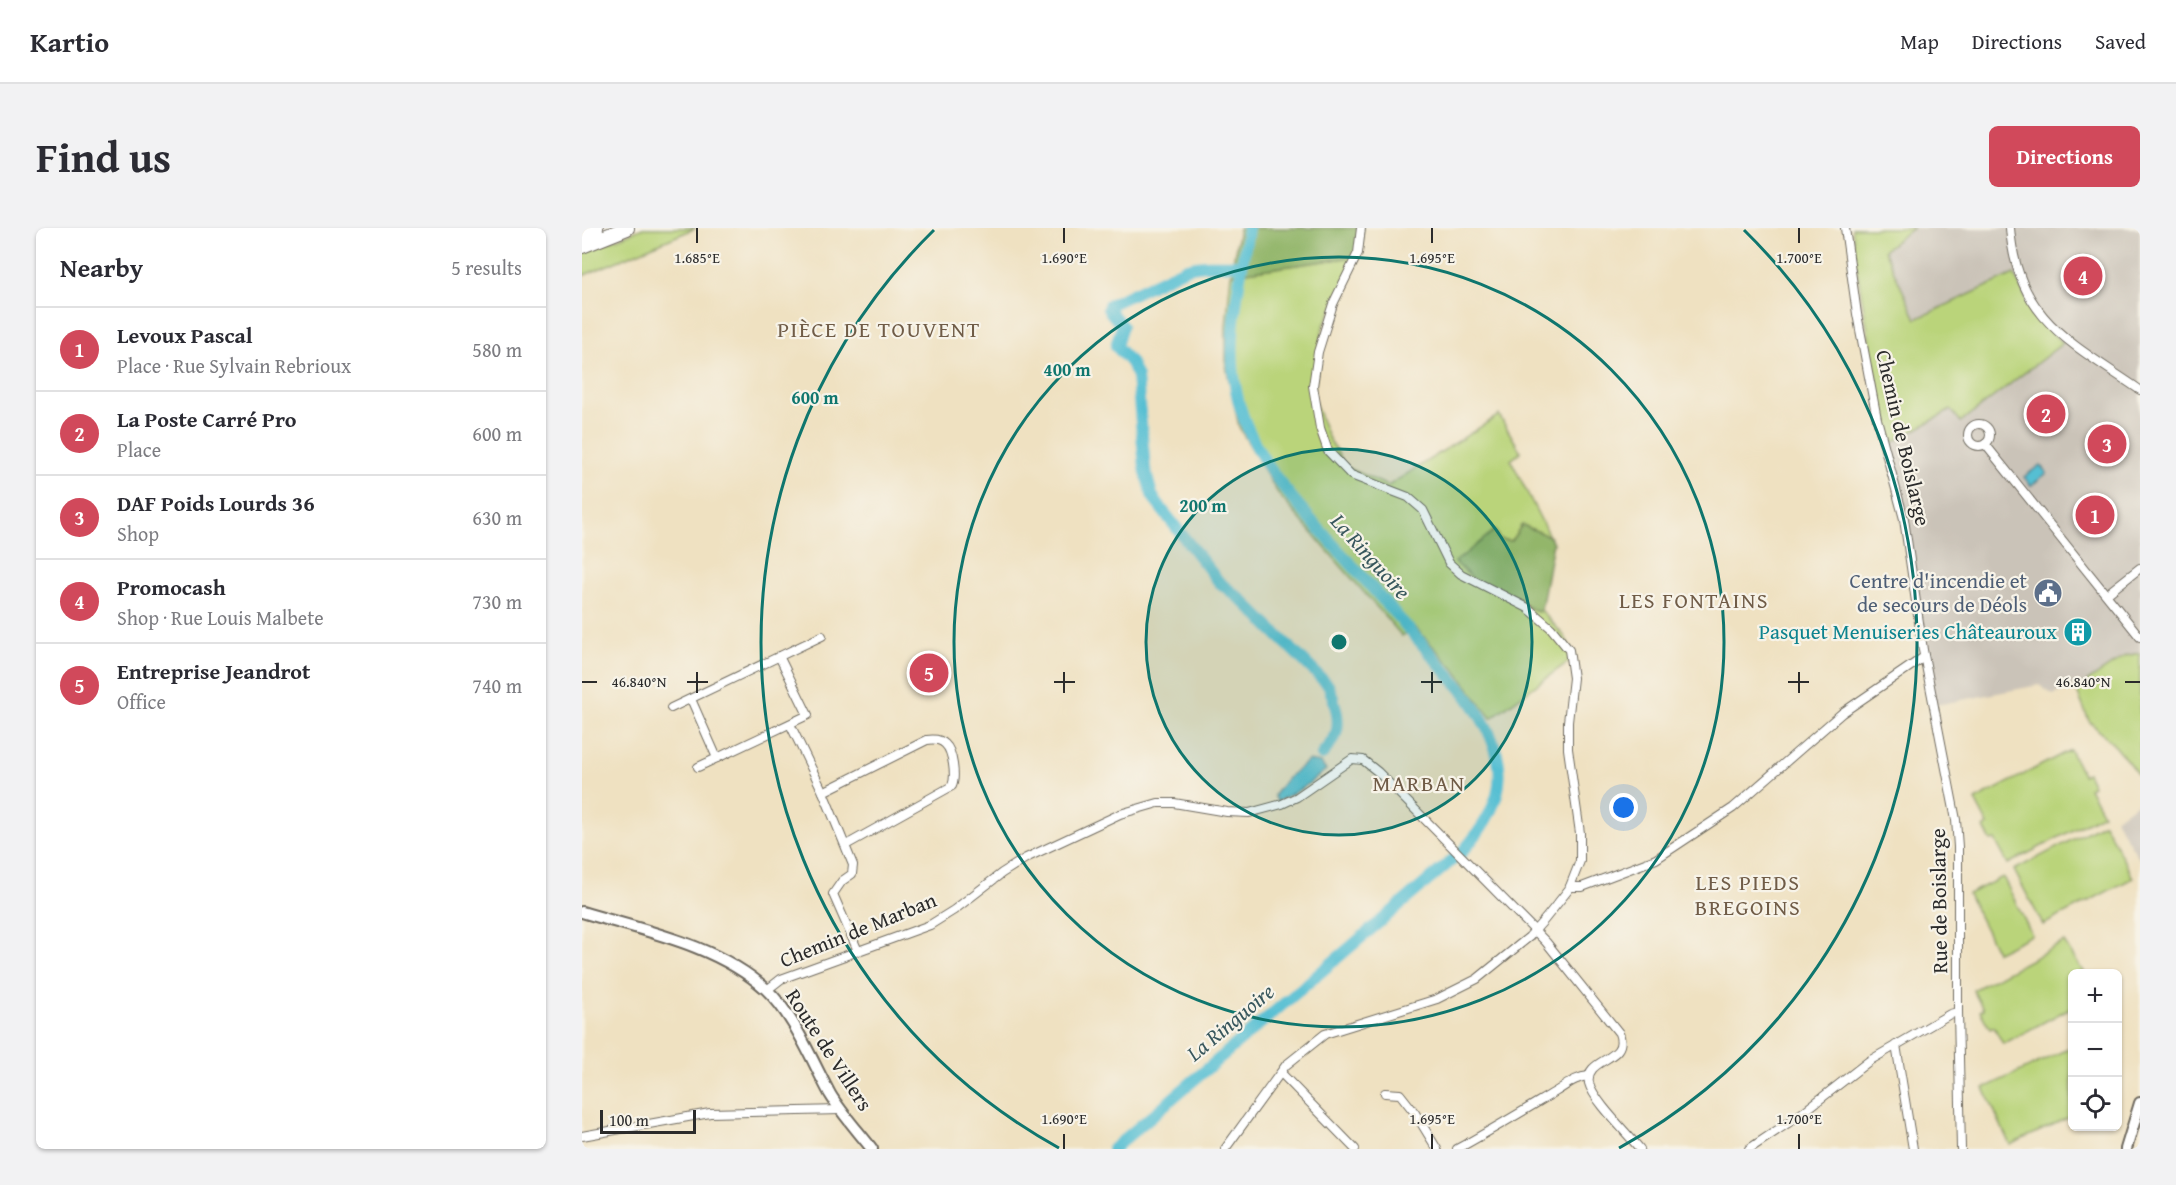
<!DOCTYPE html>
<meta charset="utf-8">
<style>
body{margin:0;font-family:"Gentium Book Plus",serif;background:#f2f2f3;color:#2b2b33}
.controls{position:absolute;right:18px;bottom:18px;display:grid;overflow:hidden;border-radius:9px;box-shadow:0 2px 4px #0004}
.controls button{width:54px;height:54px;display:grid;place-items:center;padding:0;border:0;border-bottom:2px solid #e1e1e2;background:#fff;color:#2b2b33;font:30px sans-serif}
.scale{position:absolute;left:18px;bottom:15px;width:96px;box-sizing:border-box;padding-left:6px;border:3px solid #2b2b2b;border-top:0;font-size:16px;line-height:21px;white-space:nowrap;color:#2b2b2b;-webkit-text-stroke:4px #f7f3e8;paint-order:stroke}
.you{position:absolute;left:1042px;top:580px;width:21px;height:21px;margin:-15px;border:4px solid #fff;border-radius:50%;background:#1a73e8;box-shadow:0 0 0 9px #1a73e833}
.badge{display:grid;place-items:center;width:39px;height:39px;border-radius:50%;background:#d1495b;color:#fff;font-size:20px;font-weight:700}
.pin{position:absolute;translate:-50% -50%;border:3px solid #fff;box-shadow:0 2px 6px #0006}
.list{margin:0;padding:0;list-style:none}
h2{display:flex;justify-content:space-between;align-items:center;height:78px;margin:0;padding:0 24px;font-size:26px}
h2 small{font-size:20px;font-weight:400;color:#7c7c81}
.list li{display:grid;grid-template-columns:39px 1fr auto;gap:18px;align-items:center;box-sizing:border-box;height:84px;padding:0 24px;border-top:2px solid #e1e1e2}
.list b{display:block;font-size:22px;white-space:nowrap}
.list p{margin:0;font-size:20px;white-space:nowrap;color:#7c7c81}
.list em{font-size:20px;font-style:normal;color:#7c7c81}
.icon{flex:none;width:33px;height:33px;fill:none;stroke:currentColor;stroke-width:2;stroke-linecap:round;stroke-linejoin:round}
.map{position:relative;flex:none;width:1558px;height:921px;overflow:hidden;border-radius:9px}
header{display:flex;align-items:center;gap:36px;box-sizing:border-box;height:84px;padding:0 30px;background:#fff;border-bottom:2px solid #e1e1e2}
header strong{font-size:28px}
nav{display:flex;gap:33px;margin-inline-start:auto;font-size:21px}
.intro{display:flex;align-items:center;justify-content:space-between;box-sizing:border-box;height:144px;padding:0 36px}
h1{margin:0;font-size:42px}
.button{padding:15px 27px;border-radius:9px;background:#d1495b;color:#fff;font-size:21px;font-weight:700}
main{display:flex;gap:36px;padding:0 36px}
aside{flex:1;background:#fff;border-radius:9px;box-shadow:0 2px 4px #0004}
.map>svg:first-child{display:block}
.industrial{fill:#cac3b8}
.green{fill:#bad47a;stroke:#728052;stroke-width:1.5}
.forest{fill:#93b66a;stroke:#5f704a;stroke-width:1.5}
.water{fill:#57bfd3;stroke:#41757f;stroke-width:1.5}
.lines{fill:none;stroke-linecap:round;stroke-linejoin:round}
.river{stroke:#57bfd3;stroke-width:12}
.street-casing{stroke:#706b60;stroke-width:10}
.secondary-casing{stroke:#706b60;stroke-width:14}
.highway-casing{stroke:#706b60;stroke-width:16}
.street{stroke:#fff;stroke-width:8}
.secondary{stroke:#fff;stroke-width:10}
.highway{stroke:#fff;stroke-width:14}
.ticks{fill:none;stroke:#2b2b2b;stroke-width:2}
.ring{fill:none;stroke:#0f766e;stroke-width:3}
.labels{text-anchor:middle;stroke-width:4.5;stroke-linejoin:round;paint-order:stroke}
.street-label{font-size:21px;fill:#2b2b2b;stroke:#f7f3e8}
.service-label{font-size:21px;fill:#4e5e75;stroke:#f7f3e8;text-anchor:end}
.culture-label{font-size:21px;fill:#0d838f;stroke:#f7f3e8;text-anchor:end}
.neighbourhood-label{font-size:22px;letter-spacing:1.5px;fill:#705c47;stroke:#f7f3e8}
.water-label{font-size:22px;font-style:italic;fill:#38575d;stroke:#f7f3e8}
.ticks-label{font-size:15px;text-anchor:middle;fill:#2b2b2b;stroke:#f7f3e8;stroke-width:4.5;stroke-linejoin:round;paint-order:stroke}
.centre{fill:#0f766e;stroke:#f7f3e8;stroke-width:3}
.ring-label{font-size:18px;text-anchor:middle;font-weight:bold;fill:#0f766e;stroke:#f7f3e8;stroke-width:4.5;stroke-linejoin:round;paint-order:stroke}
</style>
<header>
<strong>Kartio</strong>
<nav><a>Map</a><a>Directions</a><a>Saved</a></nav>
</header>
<div class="intro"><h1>Find us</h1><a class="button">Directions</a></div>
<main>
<aside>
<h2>Nearby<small>5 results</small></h2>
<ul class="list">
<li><span class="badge">1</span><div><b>Levoux Pascal</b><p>Place · Rue Sylvain Rebrioux</p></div><em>580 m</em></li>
<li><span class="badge">2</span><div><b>La Poste Carré Pro</b><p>Place</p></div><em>600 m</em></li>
<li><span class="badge">3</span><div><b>DAF Poids Lourds 36</b><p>Shop</p></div><em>630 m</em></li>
<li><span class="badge">4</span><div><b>Promocash</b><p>Shop · Rue Louis Malbete</p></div><em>730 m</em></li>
<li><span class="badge">5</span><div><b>Entreprise Jeandrot</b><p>Office</p></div><em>740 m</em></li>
</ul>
</aside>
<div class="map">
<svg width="1558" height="921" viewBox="0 0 1558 921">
<rect width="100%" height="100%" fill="#f7f3e8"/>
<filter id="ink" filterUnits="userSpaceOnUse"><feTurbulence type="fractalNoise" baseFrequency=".0167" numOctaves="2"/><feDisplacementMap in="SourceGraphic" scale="12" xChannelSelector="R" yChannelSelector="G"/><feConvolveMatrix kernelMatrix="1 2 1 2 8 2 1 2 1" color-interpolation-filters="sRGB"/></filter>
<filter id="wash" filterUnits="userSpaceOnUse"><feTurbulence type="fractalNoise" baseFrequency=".008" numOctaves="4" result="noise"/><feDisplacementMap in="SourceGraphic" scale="24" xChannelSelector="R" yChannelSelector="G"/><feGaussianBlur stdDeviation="1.35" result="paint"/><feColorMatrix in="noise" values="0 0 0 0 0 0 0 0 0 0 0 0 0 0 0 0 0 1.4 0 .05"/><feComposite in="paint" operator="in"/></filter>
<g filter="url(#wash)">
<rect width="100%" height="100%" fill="#efe1c1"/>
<g class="industrial">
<polygon points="1331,0 1558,0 1558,425 1542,428 1494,461 1492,458 1471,467 1457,457 1349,478 1306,217 1369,181 1379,194 1481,115 1454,91 1431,46 1334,91 1302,22"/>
<polygon points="1558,573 1558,632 1533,591"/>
</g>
<g class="green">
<polygon points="61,0 114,0 0,48 0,25"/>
<polygon points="1270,0 1331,0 1302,22 1334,91 1432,46 1454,91 1481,115 1379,194 1369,182 1306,217 1275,43"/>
<polygon points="778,28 741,99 731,170 746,209 764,239 806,258 917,187 939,224 929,232 967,308 940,297 929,313 917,311 912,302 909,306 955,384 959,382 983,409 993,429 909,490 875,444 833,399 820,408 697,267 657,199 644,138 644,99 649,46"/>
<polygon points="1558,425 1558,549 1534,519 1507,493 1494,461 1543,428"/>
<polygon points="1488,522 1501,547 1505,545 1511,558 1507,560 1521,586 1426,636 1413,612 1409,613 1402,600 1406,597 1393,572"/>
<polygon points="1522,595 1551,650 1461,697 1432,642"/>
<polygon points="1421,649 1450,707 1415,724 1386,666"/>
<polygon points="1482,714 1502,745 1490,746 1490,779 1421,816 1412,799 1408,801 1398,783 1401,781 1391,762"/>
<polygon points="1490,819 1490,888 1428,917 1402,860"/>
</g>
<g class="forest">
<polygon points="657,0 781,0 778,28 649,46"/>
<polygon points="940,297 967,308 971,315 959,382 956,384 893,353 873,334 913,302 917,311 929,313"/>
</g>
<g class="water">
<polygon points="1458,237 1465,245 1449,258 1442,249"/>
<polygon points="726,533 738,535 744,542 722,559 695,574 692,567 704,551"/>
</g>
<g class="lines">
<g class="river">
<path d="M 666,0 C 658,55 643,112 655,167 C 670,236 723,284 768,335 C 807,379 847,423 885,468 C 928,528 931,569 879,625"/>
<path d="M 660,37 C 642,37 623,35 605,40 L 527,77 L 526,81 L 540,98 L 534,118 L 549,135 L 555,149 L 563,241 L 570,267 L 575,275 L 637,354 L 661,373 L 746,457 C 752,470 759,492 754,506 C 751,514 744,521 740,527"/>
<polyline points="531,921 874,629"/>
</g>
</g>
</g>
<g filter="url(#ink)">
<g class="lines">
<g class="street-casing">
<g id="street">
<polyline points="1263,0 1275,86 1295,191 1322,291 1341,422 1374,592 1376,619 1376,784 1379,921"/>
<path d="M 1428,0 C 1435,92 1490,115 1558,162"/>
<circle cx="1397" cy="207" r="11"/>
<polyline points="1403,216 1558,409"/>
<polyline points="1525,366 1558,340"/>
<polyline points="109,471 135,530"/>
<polyline points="89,480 240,408"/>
<polyline points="208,496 241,564 271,637 270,646 260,653 251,666 276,723"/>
<polyline points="116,539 226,487 197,428"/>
<path d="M 241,564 L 345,512 C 351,511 358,511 363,516 C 371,523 374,549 370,558 L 264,617"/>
<polyline points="988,659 1000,659 1074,631 1151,580 1260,485 1342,429"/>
<path d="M 185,762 L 199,751 L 348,697 L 372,682 L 420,645 L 444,630 L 538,586 L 576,575 L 592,575 L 645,584 L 667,585 L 700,576 L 715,569 L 770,531 L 781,532 L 796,544 L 964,714 L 1037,805 C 1048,834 1002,829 1007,855 C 1011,872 1046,906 1058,921"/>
<polyline points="1314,817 1331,921"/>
<polyline points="699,845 773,921"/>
<polyline points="803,865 818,866 833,885 855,921"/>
<polyline points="0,908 128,885 259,882"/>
<polyline points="643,921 704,837 743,806 855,771 895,751 947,709 963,691 987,661 998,633 998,605 986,521 986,494 991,450 987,422 969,400 946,380 879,346 867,335 841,282 826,269 769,247 746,223 738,200 731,158 736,124 751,76 776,25 779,0"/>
<path d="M 875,921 C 908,903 941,883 973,864 C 985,857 993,849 1007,848"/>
<polyline points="1167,921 1215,889 1287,833 1368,786 1376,784"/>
</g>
</g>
<g class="secondary-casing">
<g id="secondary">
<path d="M 0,684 C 62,703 134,716 184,761 C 212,787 230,833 248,866 C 260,886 276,903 290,921"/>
<polyline points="1544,921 1558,875"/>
</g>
</g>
<g class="highway-casing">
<g id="highway">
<polyline points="0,6 14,0"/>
<polyline points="0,18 45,0"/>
</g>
</g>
<use href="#street" class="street"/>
<use href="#secondary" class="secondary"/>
<use href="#highway" class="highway"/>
</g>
</g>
<path class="ticks" d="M 115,0 L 115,15M 482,0 L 482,15M 850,0 L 850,15M 1217,0 L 1217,15M 115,444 L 115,465M 482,444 L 482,465M 850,444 L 850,465M 1217,444 L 1217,465M 0,454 L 15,454M 105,454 L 126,454M 472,454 L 493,454M 839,454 L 860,454M 1206,454 L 1227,454M 1543,454 L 1558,454M 482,906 L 482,921M 850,906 L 850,921M 1217,906 L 1217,921"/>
<circle cx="757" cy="414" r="193" fill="#0f766e" fill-opacity=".12"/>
<g class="ring">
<circle cx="757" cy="414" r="193"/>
<circle cx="757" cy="414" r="385"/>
<path d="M477 920A578 578 0 0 1 352 2M1162 2A578 578 0 0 1 1037 920"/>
</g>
<defs>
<g id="civic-disc" transform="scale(1.5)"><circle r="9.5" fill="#5c6f8a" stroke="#f7f3e8"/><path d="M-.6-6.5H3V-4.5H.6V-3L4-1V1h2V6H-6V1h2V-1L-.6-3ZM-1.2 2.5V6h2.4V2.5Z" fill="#fff"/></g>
<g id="building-disc" transform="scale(1.5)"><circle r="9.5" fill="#0f9aa8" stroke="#f7f3e8"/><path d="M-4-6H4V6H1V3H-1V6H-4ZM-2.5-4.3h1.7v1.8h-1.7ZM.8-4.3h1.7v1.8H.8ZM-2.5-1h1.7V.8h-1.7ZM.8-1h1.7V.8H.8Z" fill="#fff"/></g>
</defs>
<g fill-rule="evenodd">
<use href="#civic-disc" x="1466" y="365"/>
<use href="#building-disc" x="1496" y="404"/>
</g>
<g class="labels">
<g class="street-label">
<text transform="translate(1321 210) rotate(77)" y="7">Chemin de Boislarge</text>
<text transform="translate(1357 673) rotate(-91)" y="7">Rue de Boislarge</text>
<text transform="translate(276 702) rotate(-22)" y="7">Chemin de Marban</text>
<text transform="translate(247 822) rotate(57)" y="7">Route de Villers</text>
</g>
<g class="service-label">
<text x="1445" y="360">Centre d'incendie et<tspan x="1445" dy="24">de secours de Déols</tspan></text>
</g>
<g class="culture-label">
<text x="1475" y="411">Pasquet Menuiseries Châteauroux</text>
</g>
<g class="neighbourhood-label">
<text x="297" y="109">PIÈCE DE TOUVENT</text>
<text x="1112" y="380">LES FONTAINS</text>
<text x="837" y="563">MARBAN</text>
<text x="1166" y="662">LES PIEDS<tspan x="1166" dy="25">BREGOINS</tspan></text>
</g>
<g class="water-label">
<text transform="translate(789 328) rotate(48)" y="8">La Ringuoire</text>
<text transform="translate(648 794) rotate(-40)" y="8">La Ringuoire</text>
</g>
</g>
<g class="ticks-label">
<text x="115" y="35">1.685°E</text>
<text x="482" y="35">1.690°E</text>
<text x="850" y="35">1.695°E</text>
<text x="1217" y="35">1.700°E</text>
<text x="57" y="459">46.840°N</text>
<text x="1501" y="459">46.840°N</text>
<text x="482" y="896">1.690°E</text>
<text x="850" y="896">1.695°E</text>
<text x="1217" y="896">1.700°E</text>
</g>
<circle cx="757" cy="414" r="9" class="centre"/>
<g class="ring-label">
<text x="485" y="148">400 m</text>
<text x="233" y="176">600 m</text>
<text x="621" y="284">200 m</text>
</g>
</svg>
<div class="controls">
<button>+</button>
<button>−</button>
<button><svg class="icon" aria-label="locate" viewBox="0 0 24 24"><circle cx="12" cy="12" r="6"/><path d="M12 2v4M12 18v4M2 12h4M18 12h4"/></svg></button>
</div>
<div class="scale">100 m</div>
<div class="you"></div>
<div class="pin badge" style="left:1513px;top:287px">1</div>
<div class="pin badge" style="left:1464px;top:186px">2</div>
<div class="pin badge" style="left:1525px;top:216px">3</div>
<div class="pin badge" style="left:1501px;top:48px">4</div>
<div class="pin badge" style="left:347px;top:445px">5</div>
</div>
</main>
